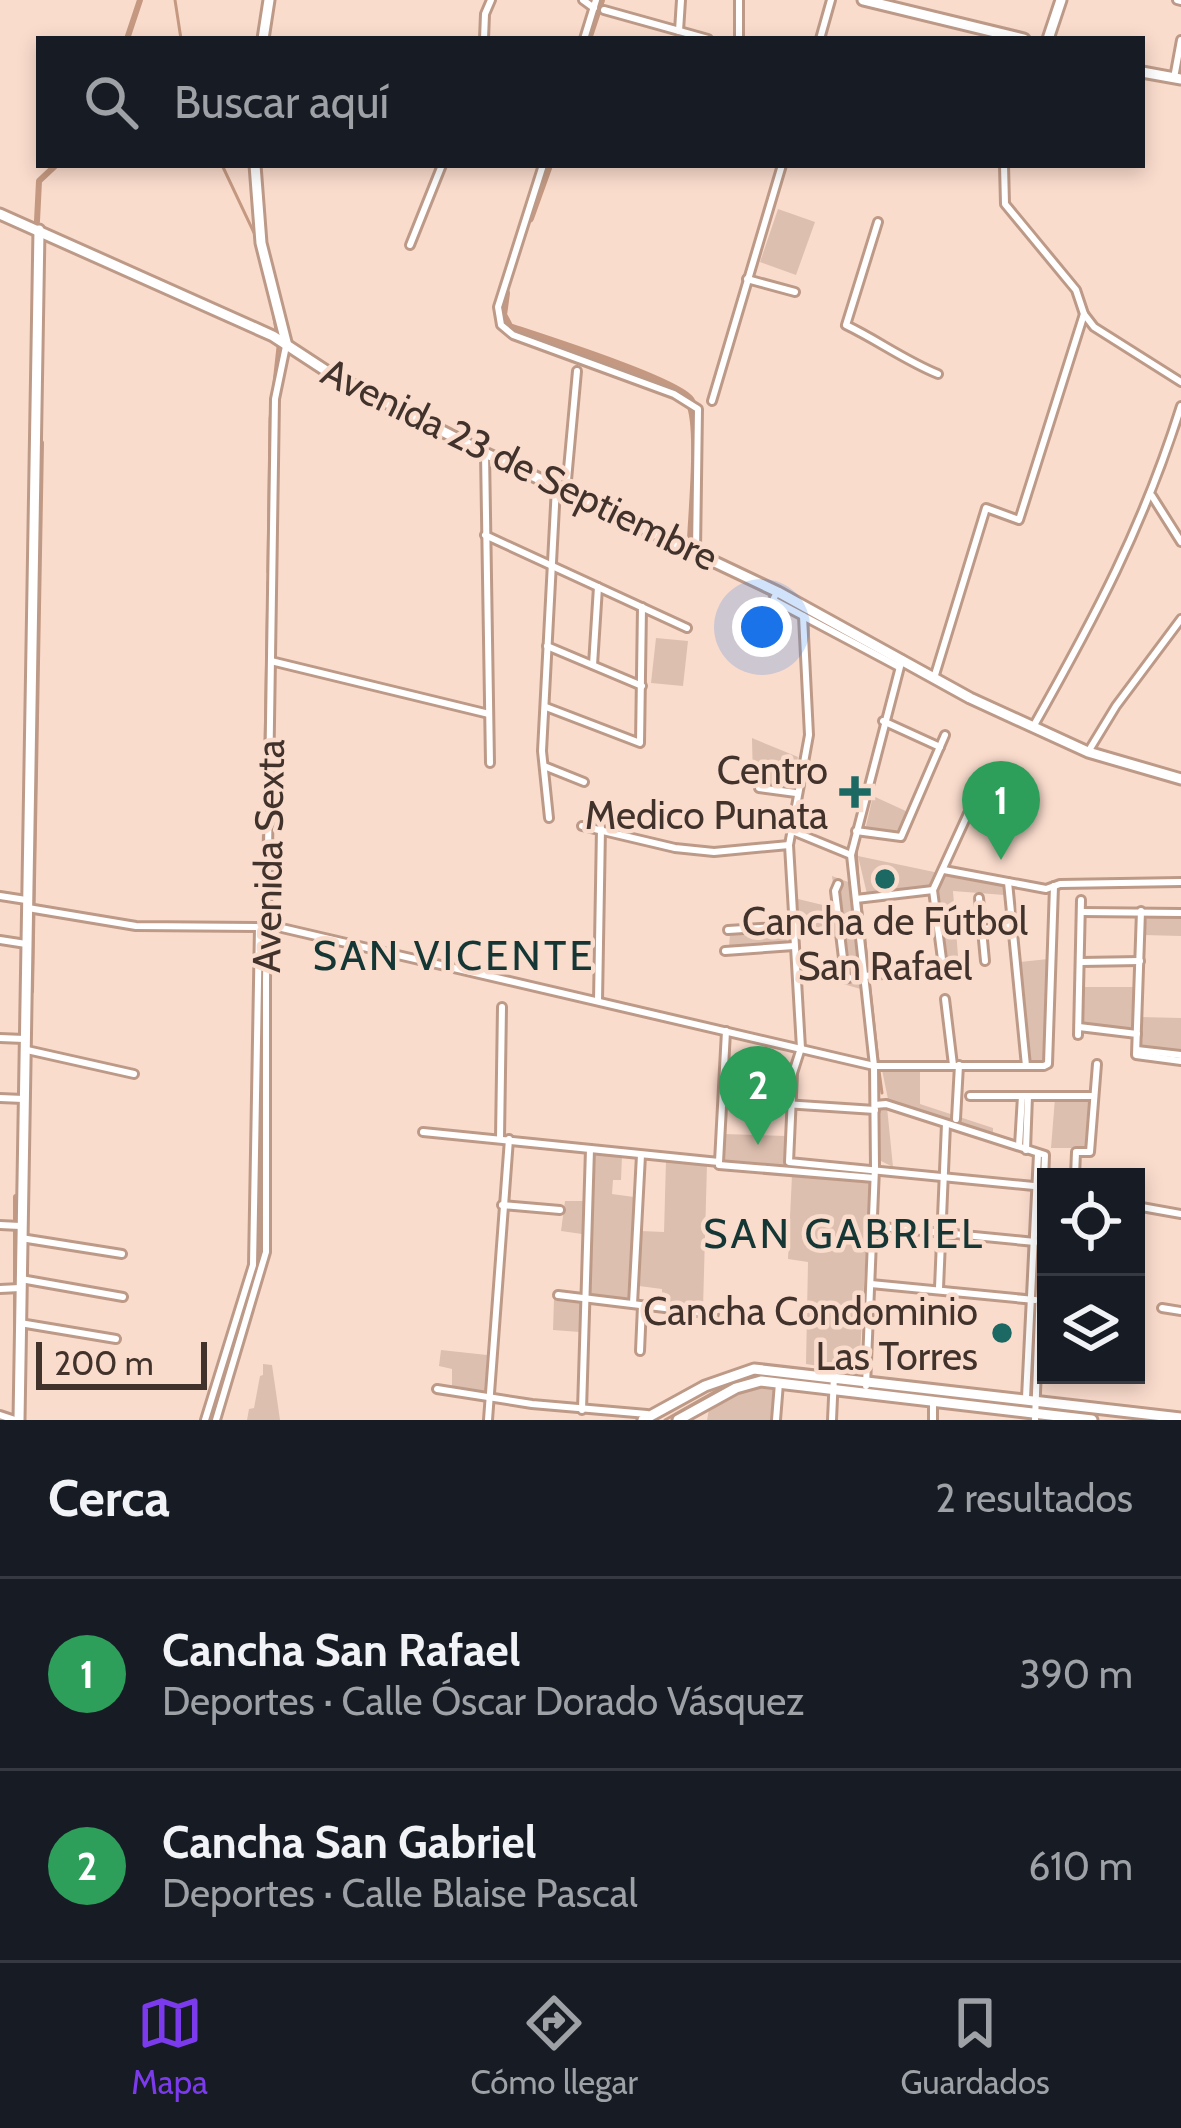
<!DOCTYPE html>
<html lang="es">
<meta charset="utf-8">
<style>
body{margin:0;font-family:Cabin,sans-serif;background:#20242c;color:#f1f3f6}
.controls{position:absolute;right:36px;bottom:36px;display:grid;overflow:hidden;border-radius:0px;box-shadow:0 6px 18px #0003}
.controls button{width:108px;height:108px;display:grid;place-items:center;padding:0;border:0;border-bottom:3px solid #363941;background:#171b24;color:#f1f3f6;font:60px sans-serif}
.scale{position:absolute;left:36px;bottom:30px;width:171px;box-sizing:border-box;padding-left:12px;border:6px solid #41322b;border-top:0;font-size:33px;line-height:42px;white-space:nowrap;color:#41322b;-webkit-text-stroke:9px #fadccd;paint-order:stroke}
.you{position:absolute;left:762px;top:627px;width:42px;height:42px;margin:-30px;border:9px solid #fff;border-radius:50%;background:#1a73e8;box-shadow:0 0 0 18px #1a73e833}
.badge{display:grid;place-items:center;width:78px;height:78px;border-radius:50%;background:#7c3aed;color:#fff;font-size:39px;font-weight:700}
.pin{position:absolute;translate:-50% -99px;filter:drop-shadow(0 3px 6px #0008)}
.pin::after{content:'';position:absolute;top:63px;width:42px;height:36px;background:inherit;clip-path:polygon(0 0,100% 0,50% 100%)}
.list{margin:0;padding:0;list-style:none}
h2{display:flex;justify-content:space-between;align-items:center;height:156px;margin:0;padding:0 48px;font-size:51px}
h2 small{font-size:39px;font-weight:400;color:#9ea1a6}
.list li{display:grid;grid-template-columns:78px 1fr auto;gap:36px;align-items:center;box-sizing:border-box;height:192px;padding:0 48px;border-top:3px solid #363941}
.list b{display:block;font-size:45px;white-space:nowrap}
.list p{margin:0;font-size:39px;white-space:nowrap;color:#9ea1a6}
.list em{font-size:39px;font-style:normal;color:#9ea1a6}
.icon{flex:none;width:66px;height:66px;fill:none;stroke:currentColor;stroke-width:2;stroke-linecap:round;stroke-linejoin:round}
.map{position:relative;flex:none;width:1181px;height:1420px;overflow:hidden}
.search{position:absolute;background:#171b24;box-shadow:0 6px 18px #0003;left:36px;right:36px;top:36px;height:132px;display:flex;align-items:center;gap:30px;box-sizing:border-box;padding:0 42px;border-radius:0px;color:#9ea1a6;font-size:45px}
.sheet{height:540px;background:#171b24}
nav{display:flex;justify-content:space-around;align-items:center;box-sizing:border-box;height:168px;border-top:3px solid #363941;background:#171b24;font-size:33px;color:#9ea1a6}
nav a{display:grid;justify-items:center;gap:6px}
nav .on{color:#7c3aed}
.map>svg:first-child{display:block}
.green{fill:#ddbfaf}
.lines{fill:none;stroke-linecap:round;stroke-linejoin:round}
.stream{stroke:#c59981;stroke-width:3}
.canal{stroke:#c59981;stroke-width:6}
.river{stroke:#c59981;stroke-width:10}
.minor-casing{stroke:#bd9a88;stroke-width:12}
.major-casing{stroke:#bd9a88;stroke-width:15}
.minor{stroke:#fff;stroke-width:6}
.major{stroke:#fff;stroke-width:9}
.poi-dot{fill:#1c6863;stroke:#fadccd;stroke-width:4.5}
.labels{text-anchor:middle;stroke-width:9;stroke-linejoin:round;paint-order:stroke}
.street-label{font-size:39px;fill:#41322b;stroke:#fadccd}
.poi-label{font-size:39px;fill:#41322b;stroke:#fadccd;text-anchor:end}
.neighbourhood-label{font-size:42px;letter-spacing:3px;fill:#143634;stroke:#fadccd}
</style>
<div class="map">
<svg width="1181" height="1420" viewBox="0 0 1181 1420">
<rect width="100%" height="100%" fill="#fadccd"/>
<g class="green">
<polygon points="778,209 815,222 796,275 760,262"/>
<polygon points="656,638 688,641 683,686 651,683"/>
<polygon points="752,738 798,757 791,790 753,784"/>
<polygon points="873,796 908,812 901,829 888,834 865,830"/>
<polygon points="858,856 939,873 929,887 867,894"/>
<polygon points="947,873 1004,883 1004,895 953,891 959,969 947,970 937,891"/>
<polygon points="832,876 851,883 854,925 843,923 840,890 844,883 839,879 833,884"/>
<polygon points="794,898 831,907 834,938 797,928"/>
<polygon points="1148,914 1181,915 1181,936 1143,935"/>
<polygon points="786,930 787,946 729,948 730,933"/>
<polygon points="855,930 857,932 864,990 843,984 843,980 850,984 854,979 849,973 844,934"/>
<polygon points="1048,959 1044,1060 1031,1061 1020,962"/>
<polygon points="1083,987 1137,987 1132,1029 1082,1024"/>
<polygon points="1139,1017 1181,1018 1181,1051 1141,1048"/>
<polygon points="920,1068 920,1104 993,1128 993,1134 888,1099 882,1070"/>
<polygon points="1055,1098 1091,1100 1086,1148 1051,1148"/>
<polygon points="878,1107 887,1107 893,1167 879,1160"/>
<polygon points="724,1134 787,1136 786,1166 722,1162"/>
<polygon points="594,1153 622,1156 621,1180 613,1180 612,1194 634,1197 630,1300 589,1295"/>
<polygon points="666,1161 707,1164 703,1309 662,1304 662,1289 639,1286 641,1231 664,1232"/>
<polygon points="792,1175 870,1182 859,1372 806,1364 808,1262 788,1259"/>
<polygon points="565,1201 584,1201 582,1234 561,1231"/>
<polygon points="554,1298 581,1302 580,1332 553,1330"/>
<polygon points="441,1350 487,1355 486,1394 452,1387 452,1369 439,1366"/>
<polygon points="263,1364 272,1365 280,1420 247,1420 249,1409 254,1408 260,1376 263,1375"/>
<polygon points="751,1386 776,1387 774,1420 707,1420 709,1409"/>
</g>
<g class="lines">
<g class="stream">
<polyline points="175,0 181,39"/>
<polyline points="222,165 257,239"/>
<polyline points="270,295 276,330"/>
<polyline points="268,572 270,419 278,347"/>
<polyline points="732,575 770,595"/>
<polyline points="781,600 822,622"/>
<polyline points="893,707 903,669"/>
<polyline points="856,848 859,892"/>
<polyline points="861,903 868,971"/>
<polyline points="262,914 268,582"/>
<polyline points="262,937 262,1019"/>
<polyline points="869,981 878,1061"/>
<polyline points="879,1071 882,1093"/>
<polyline points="887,1100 954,1123"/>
<polyline points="1040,1184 1041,1164"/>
<polyline points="1037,1294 1039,1195"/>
<polyline points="228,1361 259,1253 262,1034"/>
<polyline points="780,1377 826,1382"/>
<polyline points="840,1384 861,1386"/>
<polyline points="874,1388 1019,1404"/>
<polyline points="1032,1391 1036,1307"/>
<polyline points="1043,1407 1155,1420"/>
<polyline points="209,1420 224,1372"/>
<polyline points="665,1420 730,1383 771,1375"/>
</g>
<g class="canal">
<polyline points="127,39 140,0"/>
<polyline points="37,221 39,181 56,165"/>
<polyline points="31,991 41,443"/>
<polyline points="16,1362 16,1197"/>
</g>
<g class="river">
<polyline points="587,39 600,0"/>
<polyline points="529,218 548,165"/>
<path d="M 505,293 L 502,315 L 509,328 C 536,337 681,383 690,401 C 702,425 693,510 692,541"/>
</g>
<g class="minor-casing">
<g id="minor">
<polyline points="583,0 594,8"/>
<polyline points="739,0 739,39"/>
<polyline points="1177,0 1181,1"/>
<polyline points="604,10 708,39"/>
<polyline points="679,31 681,0"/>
<polyline points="484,39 485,14 491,0"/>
<polyline points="584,39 596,0"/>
<polyline points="820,39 831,0"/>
<polyline points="1174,78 1181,40"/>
<polyline points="543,165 498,307 501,325 513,335 674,394 698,409 696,551"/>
<polyline points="1004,165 1005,204 1076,290 1084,314 1094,327 1181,382"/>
<path d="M 878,222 L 846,325 C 879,341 904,360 938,374"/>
<polyline points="410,245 442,165"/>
<polyline points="747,279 795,292"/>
<polyline points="712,401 782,165"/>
<polyline points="485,453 490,763"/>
<polyline points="566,491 577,371"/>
<polyline points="1152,496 1181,542"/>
<polyline points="485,535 687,628"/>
<polyline points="777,592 773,600 899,667"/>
<polyline points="803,616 809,735 789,845 801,1048 793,1073 789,1162 1044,1187"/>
<polyline points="547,646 642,686"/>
<polyline points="271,661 489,714"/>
<polyline points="593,665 598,587"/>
<polyline points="934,678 986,508 1019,520 1084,314"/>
<polyline points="546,707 640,743 642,607"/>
<polyline points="883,721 940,747"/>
<path d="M 1033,727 C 1095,617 1143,527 1181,406"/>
<polyline points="1088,752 1116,706 1181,619"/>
<polyline points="544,766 584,782"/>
<polyline points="759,788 796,793"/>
<polyline points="549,818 542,751 556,487"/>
<polyline points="582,826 675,848 714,852 789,845"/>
<polyline points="790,830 851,855"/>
<polyline points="856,831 901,837 945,735"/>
<polyline points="944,870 1046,889 1060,884 1181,882"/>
<polyline points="1008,882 1026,1066"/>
<polyline points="838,884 835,891 845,975 849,978"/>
<polyline points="0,896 26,900"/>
<polyline points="979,898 985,961"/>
<polyline points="856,899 933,890"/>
<polyline points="28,908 136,926 260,927"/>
<polyline points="1141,911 1136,1055 1181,1061"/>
<polyline points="1082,912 1181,913"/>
<polyline points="269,925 874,1066 1044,1066 1048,1064 1054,886"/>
<polyline points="982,929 1011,926"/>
<polyline points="728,930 794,926"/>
<polyline points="0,940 26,944"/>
<polyline points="725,951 794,946"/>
<polyline points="1081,962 1140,961"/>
<polyline points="865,976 943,967 933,890 971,807"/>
<polyline points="945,999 953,1065"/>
<polyline points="598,1001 601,828"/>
<polyline points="1079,1027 1137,1034"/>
<polyline points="1078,1035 1081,900"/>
<polyline points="0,1038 24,1039"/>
<polyline points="27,1050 134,1074"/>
<polyline points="1137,1050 1181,1055"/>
<polyline points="970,1096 1094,1096"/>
<polyline points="0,1098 23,1099"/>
<polyline points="723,1100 875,1110"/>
<polyline points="875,1105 886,1104 1045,1155 1035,1420"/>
<polyline points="956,1119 959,1065"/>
<polyline points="423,1132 719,1162 726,1031"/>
<polyline points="500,1138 502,1007"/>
<polyline points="1019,1146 1022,1096"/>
<polyline points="1026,1150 1028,1096"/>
<polyline points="719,1165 874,1178"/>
<polyline points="1075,1176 1076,1152 1090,1152 1097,1064"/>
<polyline points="502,1205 560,1210"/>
<polyline points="1136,1206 1181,1214"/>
<polyline points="0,1225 20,1226"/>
<polyline points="872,1226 1035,1242"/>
<polyline points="21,1238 122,1254"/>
<polyline points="21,1279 123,1297"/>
<polyline points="871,1284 1035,1300"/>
<polyline points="939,1288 946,1124"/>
<polyline points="0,1289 20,1288"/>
<polyline points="558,1295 714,1314"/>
<polyline points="633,1304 641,1155"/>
<polyline points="1162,1308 1181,1311"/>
<polyline points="20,1323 116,1339"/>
<polyline points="640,1351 642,1306"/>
<polyline points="866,1386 875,1168 874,1066 851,855 902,659"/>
<polyline points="437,1389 532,1404 647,1414"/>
<polyline points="1026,1398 1038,1154"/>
<polyline points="582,1410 590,1149"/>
<polyline points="0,1415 15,1420"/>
<polyline points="205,1420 253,1265 259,927"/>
<polyline points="216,1420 266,1252 266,981 275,399 286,346"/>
<polyline points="488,1420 509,1139"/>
<polyline points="776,1420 779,1383"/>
<polyline points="832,1420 834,1376"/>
<polyline points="933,1420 933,1401"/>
</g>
</g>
<g class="major-casing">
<g id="major">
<polyline points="863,0 1024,39"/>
<polyline points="263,39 269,0"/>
<polyline points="1048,39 1061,0"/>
<polyline points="1142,72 1181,79"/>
<polyline points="255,165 261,243 286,342"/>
<polyline points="0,214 273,336 331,374 485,453 778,592 970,698 1088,752 1181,779"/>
<polyline points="19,1420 39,230"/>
<polyline points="643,1420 705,1386 754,1369 1181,1418"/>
<polyline points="678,1420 736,1388 761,1381 1092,1420"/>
</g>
</g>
<use href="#minor" class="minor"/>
<use href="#major" class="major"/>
</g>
<g class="poi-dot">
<path d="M849 774h12v12h12v12h-12v12h-12v-12h-12v-12h12z"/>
<circle cx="885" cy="879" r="12"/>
<circle cx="1002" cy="1333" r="12"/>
</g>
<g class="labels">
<g class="street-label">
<text transform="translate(520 464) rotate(26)" y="14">Avenida 23 de Septiembre</text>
<text transform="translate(268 856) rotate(-89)" y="14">Avenida Sexta</text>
</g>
<g class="poi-label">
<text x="828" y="784">Centro<tspan x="828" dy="45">Medico Punata</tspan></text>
<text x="885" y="935" text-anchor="middle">Cancha de Fútbol<tspan x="885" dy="45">San Rafael</tspan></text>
<text x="978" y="1325">Cancha Condominio<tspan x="978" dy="45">Las Torres</tspan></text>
</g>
<g class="neighbourhood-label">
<text x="454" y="970">SAN VICENTE</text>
<text x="844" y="1248">SAN GABRIEL</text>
</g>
</g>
</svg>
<div class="controls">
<button><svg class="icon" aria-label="locate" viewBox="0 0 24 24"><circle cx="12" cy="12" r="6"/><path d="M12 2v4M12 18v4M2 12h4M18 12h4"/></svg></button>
<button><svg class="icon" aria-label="layers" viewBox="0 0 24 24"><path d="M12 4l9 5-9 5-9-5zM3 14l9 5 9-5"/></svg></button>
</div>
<div class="scale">200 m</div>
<div class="you"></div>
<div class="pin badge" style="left:1001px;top:860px;background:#2e9e5b">1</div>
<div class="pin badge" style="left:758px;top:1145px;background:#2e9e5b">2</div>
<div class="search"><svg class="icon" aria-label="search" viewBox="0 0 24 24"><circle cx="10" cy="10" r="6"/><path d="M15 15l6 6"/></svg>Buscar aquí</div>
</div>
<section class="sheet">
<h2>Cerca<small>2 resultados</small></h2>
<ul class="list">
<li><span class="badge" style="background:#2e9e5b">1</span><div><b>Cancha San Rafael</b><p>Deportes · Calle Óscar Dorado Vásquez</p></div><em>390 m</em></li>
<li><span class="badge" style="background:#2e9e5b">2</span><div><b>Cancha San Gabriel</b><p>Deportes · Calle Blaise Pascal</p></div><em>610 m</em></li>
</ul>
</section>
<nav>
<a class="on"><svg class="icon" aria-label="map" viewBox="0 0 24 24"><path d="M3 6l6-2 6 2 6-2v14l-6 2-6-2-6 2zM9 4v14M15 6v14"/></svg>Mapa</a>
<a><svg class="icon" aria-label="directions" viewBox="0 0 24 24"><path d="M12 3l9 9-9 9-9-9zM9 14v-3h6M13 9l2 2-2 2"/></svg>Cómo llegar</a>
<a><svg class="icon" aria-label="saved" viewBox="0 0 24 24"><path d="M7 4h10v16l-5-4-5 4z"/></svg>Guardados</a>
</nav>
